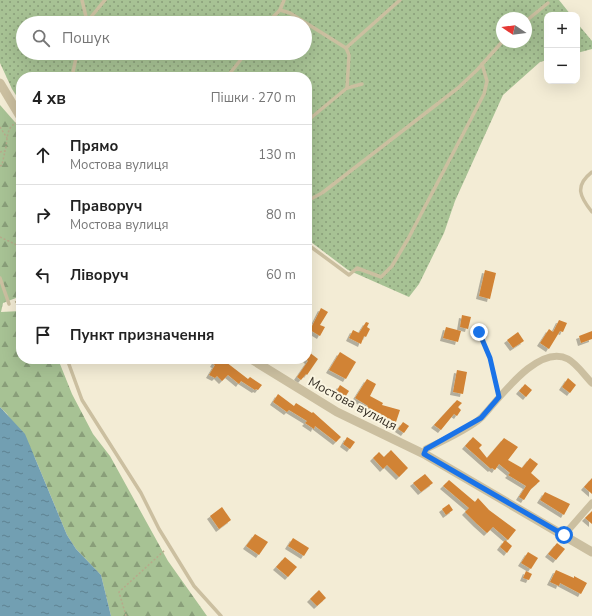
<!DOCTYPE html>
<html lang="uk">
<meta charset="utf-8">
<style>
body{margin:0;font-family:"Nunito Sans",sans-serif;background:#f2f2f2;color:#222}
.controls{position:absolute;right:12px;top:12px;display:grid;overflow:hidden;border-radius:8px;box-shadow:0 4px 16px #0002}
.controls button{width:36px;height:36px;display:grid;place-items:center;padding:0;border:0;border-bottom:1px solid #e0e0e0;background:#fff;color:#222;font:20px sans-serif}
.compass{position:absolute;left:496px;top:12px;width:36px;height:36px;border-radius:50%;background:#fff;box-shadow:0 4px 16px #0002;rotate:283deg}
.stop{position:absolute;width:12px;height:12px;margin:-9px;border:3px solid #1a73e8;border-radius:50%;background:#fff}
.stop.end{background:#1a73e8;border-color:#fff;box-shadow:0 1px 4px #0008}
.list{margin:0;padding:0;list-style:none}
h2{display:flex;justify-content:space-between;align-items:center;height:52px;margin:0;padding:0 16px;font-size:17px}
h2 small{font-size:13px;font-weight:400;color:#767676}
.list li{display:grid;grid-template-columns:26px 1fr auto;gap:12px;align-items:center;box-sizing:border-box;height:60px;padding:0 16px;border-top:1px solid #e0e0e0}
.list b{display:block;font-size:15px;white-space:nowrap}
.list p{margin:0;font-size:13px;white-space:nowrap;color:#767676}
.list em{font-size:13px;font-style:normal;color:#767676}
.icon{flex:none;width:22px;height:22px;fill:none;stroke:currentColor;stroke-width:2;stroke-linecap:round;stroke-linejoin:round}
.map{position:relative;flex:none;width:592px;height:616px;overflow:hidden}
.search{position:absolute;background:#fff;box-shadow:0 4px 16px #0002;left:16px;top:16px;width:296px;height:44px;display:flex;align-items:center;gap:10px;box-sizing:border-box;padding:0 14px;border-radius:22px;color:#767676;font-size:15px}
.panel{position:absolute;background:#fff;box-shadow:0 4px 16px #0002;left:16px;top:72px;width:296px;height:292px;border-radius:16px}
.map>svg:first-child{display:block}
.forest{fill:url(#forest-firs)}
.garden{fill:url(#garden-dots);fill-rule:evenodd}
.water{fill:url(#water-ripples)}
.building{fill:#d18335;filter:url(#shadow)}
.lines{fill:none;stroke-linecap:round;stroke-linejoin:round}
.path{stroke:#b7a98a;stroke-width:1.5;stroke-dasharray:2 2;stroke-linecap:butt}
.service{stroke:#cbbfa0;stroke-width:3.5}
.minor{stroke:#cbbfa0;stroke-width:7}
.tertiary{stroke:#cbbfa0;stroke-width:9}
.route{stroke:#1a73e8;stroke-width:5}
.labels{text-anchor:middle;stroke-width:4;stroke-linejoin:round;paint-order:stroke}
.street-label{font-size:13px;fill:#352e24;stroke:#faf5e1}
</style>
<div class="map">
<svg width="592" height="616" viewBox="0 0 592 616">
<defs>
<pattern id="forest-firs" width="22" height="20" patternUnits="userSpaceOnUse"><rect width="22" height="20" fill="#a7c294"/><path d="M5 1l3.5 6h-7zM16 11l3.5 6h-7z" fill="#899e79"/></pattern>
<pattern id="garden-dots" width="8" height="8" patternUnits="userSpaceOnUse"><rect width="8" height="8" fill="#a7c294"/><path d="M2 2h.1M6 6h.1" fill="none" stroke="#899e79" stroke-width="1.8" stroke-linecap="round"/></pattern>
<pattern id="water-ripples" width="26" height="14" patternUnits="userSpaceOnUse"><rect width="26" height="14" fill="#729fb2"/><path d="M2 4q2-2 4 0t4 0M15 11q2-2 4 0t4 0" fill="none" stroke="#5e8291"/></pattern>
<filter id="shadow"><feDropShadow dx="-3" dy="3" stdDeviation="0" flood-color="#0004"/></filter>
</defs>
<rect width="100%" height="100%" fill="#f3ecd5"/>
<polygon class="forest" points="0,105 21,129 21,296 3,303 1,312 21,311 21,359 58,359 72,394 93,434 110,456 168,561 207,616 111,616 101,575 76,549 67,535 35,458 7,414 0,407"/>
<g class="garden">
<path d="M 0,0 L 559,0 L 571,15 L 547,15 L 547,60 L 540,62 L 503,95 L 455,201 L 444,233 L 419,284 L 409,297 L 348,270 L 307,239 L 307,77 L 21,77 L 21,103 L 12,89 L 0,63 ZM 502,18 L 526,18 L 526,42 L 502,42 ZM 23,23 L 305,23 L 305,53 L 23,53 Z"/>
<polygon points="577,23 592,41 592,49 577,53"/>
</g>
<polygon class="water" points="0,407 25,434 67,535 76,549 101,575 111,616 0,616"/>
<g class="building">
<polygon points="485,270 496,273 490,299 479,296"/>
<polygon points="321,308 328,312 320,325 325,327 320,336 310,330"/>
<polygon points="462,315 471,317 468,329 460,327"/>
<polygon points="559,320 567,323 563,332 560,331 549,349 540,343 549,329 553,332"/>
<polygon points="366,322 369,323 367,327 370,329 366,337 364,336 361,344 349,338 353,330 359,333"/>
<polygon points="446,327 461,331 458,342 443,338"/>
<polygon points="592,331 592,339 581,343 579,336"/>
<polygon points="518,332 524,341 513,348 507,340"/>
<polygon points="309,352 318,359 307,375 306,374 301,380 297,377 308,361 306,359"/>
<polygon points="340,352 356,362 346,379 329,370"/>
<polygon points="216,359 222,359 248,379 250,377 262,385 258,390 256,389 255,390 241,381 239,384 228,375 222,381 217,376 215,378 209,375 215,365 213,364"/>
<polygon points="457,370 467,372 463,394 453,392"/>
<polygon points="568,378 576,385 570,393 562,387"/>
<polygon points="367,379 376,384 370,396 383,403 382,405 400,410 396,422 384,418 385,416 367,407 368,406 355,398"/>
<polygon points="525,384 532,390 526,397 519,391"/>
<polygon points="340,385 349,391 344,399 335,394"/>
<polygon points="278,394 294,406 296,403 312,413 313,412 341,437 336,442 315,426 314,429 305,423 307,421 289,410 287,412 273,402"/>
<polygon points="457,400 462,403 458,407 461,410 457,416 454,414 441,430 434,425"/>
<polygon points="403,422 409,426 404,433 398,429"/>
<polygon points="347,437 355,442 350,449 343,444"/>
<polygon points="473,437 482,445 479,448 487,458 504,438 518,447 508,460 522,468 530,458 538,464 531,473 540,481 531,489 524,500 519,497 526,486 508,475 510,473 499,464 495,470 492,468 491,469 465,446"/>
<polygon points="391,450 408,468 399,477 387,465 383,469 373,458 379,452 384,457"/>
<polygon points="425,474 433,483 421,492 413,483"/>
<polygon points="592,478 592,494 584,487"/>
<polygon points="449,480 475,502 478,498 489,510 516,530 508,540 493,527 487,533 477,524 465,512 469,508 443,486"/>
<polygon points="545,492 570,504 564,515 540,500"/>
<polygon points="449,504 453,510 446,515 442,509"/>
<polygon points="222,507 231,520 219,529 210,516"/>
<polygon points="592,511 592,524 585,518"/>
<polygon points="255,534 268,542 259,555 246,546"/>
<polygon points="293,538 309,548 304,556 288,546"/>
<polygon points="505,540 512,546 507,553 500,547"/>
<polygon points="557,543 565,549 556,560 548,554"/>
<polygon points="528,552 538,558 531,569 521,563"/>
<polygon points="285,557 297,567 288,577 276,567"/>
<polygon points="556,570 574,578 574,576 587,583 581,594 560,583 559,586 550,582"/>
<polygon points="526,571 532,574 529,580 523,578"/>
<polygon points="319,590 326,598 317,606 310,599"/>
</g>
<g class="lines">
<g class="path">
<polyline points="0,127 7,138"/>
<path d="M 0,152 L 5,151 C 8,142 5,128 16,123"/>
<polyline points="0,166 2,165 5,151"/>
<polyline points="0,237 21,247"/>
<polyline points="15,302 21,301"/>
<polyline points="126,616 119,592 165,550"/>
</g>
<g class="service">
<polyline points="82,0 87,21"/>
<polyline points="280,10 290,13 346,48 349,55 347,88"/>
<polyline points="526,21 548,3"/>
<polyline points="86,23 105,0"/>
<polyline points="267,23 280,10 284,0"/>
<polyline points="346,48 400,0"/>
<polyline points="72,77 77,53"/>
<polyline points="227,77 246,53"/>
<polyline points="307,121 347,88 362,84"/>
<path d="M 592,172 C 574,186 580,197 592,212"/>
<polyline points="307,201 322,193 458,88 477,70 502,42"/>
<polyline points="307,244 349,275 357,268 381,277 392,266 408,239 484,94 487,81 482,64"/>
<polyline points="0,278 9,304"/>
<polyline points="479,332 490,358 499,396"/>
<polyline points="67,359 82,400 141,493 159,529 194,586 221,616"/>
</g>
<g class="minor">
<path d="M 424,454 L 426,449 C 441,442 471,428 482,417 C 499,399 538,343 568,359 C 577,364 585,376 592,383"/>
<polyline points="564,535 592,503"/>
</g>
<g class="tertiary">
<polyline points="0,83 21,118"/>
<polyline points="251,359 337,412 426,455 592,552"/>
</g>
</g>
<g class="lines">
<polyline class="route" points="479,332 490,358 499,397 481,418 426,449 424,454 564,535"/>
</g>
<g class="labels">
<g class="street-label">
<text transform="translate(353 403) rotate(28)" y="5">Мостова вулиця</text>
</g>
</g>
</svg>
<div class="controls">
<button>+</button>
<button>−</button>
</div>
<svg class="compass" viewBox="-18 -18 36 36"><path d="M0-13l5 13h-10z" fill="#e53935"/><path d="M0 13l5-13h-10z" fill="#767676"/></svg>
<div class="stop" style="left:564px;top:535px"></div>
<div class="stop end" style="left:479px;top:332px"></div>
<div class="search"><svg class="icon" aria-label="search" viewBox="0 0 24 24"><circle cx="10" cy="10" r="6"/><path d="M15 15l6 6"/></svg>Пошук</div>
<section class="panel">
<h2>4 хв<small>Пішки · 270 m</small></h2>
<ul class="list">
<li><svg class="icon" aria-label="ahead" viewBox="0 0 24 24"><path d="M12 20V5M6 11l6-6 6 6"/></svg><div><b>Прямо</b><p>Мостова вулиця</p></div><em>130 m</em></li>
<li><svg class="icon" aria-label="right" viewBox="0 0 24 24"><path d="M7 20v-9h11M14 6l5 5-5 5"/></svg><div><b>Праворуч</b><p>Мостова вулиця</p></div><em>80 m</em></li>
<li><svg class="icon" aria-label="left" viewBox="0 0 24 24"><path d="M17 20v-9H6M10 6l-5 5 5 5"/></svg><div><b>Ліворуч</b></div><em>60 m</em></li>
<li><svg class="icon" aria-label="arrive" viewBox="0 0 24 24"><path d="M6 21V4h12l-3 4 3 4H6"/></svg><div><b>Пункт призначення</b></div></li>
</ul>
</section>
</div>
